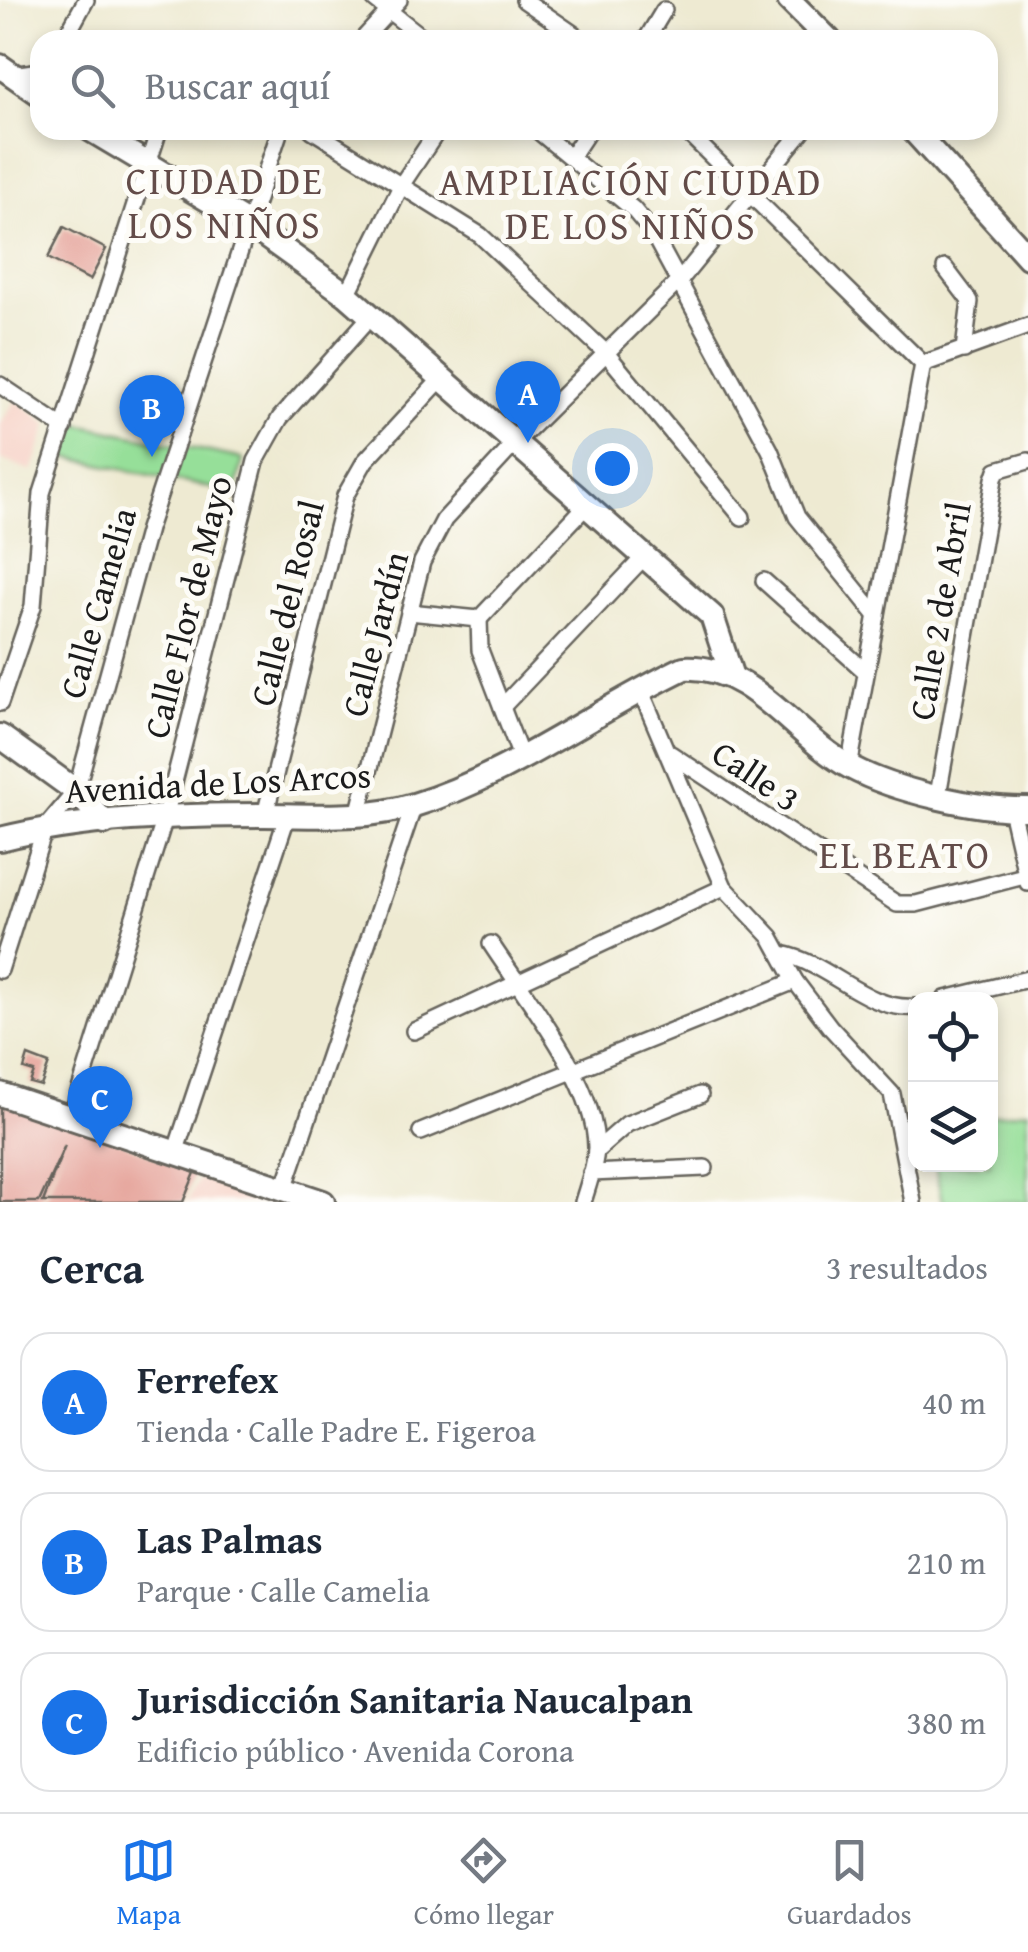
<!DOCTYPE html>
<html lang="es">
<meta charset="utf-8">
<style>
body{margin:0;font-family:"Gentium Book Plus",serif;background:#f2f2f3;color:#1f2937}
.controls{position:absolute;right:30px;bottom:30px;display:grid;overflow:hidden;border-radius:20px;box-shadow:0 5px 15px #0003}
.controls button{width:90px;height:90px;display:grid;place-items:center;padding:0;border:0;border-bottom:2px solid #e0e1e3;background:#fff;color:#1f2937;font:50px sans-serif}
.you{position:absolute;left:612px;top:468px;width:35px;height:35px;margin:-25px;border:8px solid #fff;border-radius:50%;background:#1a73e8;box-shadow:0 0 0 15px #1a73e833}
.badge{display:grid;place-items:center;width:65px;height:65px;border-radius:50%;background:#1a73e8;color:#fff;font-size:32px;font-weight:700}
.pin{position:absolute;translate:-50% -82px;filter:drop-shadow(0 2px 5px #0008)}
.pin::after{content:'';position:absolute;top:52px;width:35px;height:30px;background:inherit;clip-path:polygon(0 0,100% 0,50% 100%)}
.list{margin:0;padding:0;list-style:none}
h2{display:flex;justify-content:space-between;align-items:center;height:130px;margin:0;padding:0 40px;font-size:42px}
h2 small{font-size:32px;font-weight:400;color:#747a83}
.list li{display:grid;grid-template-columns:65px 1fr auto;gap:30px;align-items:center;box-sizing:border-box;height:140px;margin:0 20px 20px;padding:0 20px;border:2px solid #e0e1e3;border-radius:30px}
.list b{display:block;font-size:38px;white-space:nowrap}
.list p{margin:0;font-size:32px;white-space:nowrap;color:#747a83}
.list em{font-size:32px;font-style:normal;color:#747a83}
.icon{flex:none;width:55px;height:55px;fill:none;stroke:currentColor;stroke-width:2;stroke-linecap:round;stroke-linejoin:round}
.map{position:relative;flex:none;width:1028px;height:1202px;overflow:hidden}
.search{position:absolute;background:#fff;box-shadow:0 5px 15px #0003;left:30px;right:30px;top:30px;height:110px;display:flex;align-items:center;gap:25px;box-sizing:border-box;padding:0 35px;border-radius:30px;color:#747a83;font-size:38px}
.sheet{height:610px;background:#fff}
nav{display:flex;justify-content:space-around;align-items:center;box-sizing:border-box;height:140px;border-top:2px solid #e0e1e3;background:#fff;font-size:28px;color:#747a83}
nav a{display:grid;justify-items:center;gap:5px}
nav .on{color:#1a73e8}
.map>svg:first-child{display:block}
.built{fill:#f7d1c6}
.green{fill:#96df99;stroke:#597e5a;stroke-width:2.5}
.building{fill:#e6a59c}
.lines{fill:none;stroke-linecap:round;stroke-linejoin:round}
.street-casing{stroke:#66645c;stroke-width:20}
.secondary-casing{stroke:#66645c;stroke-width:28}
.street{stroke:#fff;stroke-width:15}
.secondary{stroke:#fff;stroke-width:22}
.labels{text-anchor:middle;stroke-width:10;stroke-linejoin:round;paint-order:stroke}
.street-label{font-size:35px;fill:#1c1c1c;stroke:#fdfcf7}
.neighbourhood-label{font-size:38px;letter-spacing:2.5px;fill:#634c49;stroke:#fdfcf7}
</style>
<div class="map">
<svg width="1028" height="1202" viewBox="0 0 1028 1202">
<rect width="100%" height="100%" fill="#fdfcf7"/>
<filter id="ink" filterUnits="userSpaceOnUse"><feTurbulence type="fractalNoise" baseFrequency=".01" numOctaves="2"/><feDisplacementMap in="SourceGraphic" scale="20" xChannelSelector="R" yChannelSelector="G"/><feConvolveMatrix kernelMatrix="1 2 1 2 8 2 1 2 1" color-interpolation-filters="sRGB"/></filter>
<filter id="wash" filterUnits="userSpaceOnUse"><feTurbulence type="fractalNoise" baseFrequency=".0048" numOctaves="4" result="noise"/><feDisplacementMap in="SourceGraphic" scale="40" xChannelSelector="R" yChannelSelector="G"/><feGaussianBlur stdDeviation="2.25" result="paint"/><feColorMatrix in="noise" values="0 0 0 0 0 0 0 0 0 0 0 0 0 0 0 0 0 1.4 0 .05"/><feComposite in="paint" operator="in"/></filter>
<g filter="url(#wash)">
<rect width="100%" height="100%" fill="#eeead2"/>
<g class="built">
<polygon points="16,400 48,424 32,471 0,459 0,424"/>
<polygon points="201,1174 206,1176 287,1202 187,1202"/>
</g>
<g class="green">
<polygon points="69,422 243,459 235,493 61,456"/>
<polygon points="1028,1110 1028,1202 942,1202 935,1165 990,1164 991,1116"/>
</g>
<g id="blocks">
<g class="building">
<polygon points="64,227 106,249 90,280 48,258"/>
<polygon points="28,1056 49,1064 41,1086 30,1083 34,1072 24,1069"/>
<polygon points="0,1100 75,1123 195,1173 183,1202 43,1202 65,1145 39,1202 0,1202"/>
</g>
</g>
</g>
<g filter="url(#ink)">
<use href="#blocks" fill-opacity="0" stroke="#66645c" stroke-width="2.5"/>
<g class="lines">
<g class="street-casing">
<g id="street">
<polyline points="375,0 426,40"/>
<polyline points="524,0 582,40"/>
<polyline points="64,40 86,0"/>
<polyline points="362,40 399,0"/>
<polyline points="646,40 664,10"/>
<polyline points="13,75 40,71"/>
<polyline points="312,130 480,235 606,353 742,517"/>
<polyline points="537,130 633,209 652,232 770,450 797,517 877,616"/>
<polyline points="685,130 923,364"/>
<polyline points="571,157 589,130"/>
<polyline points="945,268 970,301 964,350"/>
<polyline points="347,295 402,184 438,130"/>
<polyline points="923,364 1028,326"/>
<polyline points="0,385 64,428"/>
<polyline points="764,581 866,672"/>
<polyline points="409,612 479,619"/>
<polyline points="479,619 587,505"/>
<polyline points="479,619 480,650 521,757"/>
<polyline points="640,689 724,887 771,937 795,981 830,1027 892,1094 913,1202"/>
<polyline points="0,703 33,606 42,493 159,130"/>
<polyline points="502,707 644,557"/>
<polyline points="671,754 897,904 916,904 1028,875"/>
<polyline points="849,767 923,364"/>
<polyline points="938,795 994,479 997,470 1028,461"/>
<polyline points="1011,809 1028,883"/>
<polyline points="265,815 345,496 365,461 441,379"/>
<polyline points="358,815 422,562 444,520 517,441 681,279 803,130"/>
<path d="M 491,944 C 526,998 597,1084 596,1149 C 595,1167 588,1185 583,1202"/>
<path d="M 782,954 C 830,963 867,1012 916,1007"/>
<polyline points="0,970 45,828 76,791 148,529 280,130"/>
<polyline points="945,999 1028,979"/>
<polyline points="414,1031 724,887"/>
<polyline points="71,1118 164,821 256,461 280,418 371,316"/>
<polyline points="421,1132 795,981"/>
<polyline points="596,1151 627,1124 700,1095"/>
<polyline points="175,1153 287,817"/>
<polyline points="591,1173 705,1168"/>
<polyline points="284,1189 414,805"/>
</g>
</g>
<g class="secondary-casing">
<g id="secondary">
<polyline points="789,0 829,40"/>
<polyline points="0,66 40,94"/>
<polyline points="91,130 247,223 347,295 712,616 731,674"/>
<polyline points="913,130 1028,257"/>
<polyline points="0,736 76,791 105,823"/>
<path d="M 0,839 C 84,818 177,815 264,815 C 314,815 365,820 414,805 C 510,776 594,711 684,668 C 753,664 794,737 850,767 C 895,791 977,810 1028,809"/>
<polyline points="0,1094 323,1202"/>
</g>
</g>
<use href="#street" class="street"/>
<use href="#secondary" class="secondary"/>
</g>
</g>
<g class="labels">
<g class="street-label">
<text transform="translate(98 603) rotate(-74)" y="12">Calle Camelia</text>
<text transform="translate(287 603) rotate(-76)" y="12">Calle del Rosal</text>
<text transform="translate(188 607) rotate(-76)" y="12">Calle Flor de Mayo</text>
<text transform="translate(940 611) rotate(-80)" y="12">Calle 2 de Abril</text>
<text transform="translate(375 634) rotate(-75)" y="12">Calle Jardín</text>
<text transform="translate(756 776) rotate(34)" y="12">Calle 3</text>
<text transform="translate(218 783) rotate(-3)" y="12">Avenida de Los Arcos</text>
</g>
<g class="neighbourhood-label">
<text x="225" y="194">CIUDAD DE<tspan x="225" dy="44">LOS NIÑOS</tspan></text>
<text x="631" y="195">AMPLIACIÓN CIUDAD<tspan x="631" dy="44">DE LOS NIÑOS</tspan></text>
<text x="905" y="868">EL BEATO</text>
</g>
</g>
</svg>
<div class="controls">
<button><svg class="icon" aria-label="locate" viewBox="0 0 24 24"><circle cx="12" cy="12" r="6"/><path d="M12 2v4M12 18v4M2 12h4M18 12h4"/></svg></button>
<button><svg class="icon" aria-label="layers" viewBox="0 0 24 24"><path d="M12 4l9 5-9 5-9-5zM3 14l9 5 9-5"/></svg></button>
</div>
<div class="you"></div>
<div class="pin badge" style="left:528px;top:443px">A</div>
<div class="pin badge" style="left:152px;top:457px">B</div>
<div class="pin badge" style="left:100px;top:1148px">C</div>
<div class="search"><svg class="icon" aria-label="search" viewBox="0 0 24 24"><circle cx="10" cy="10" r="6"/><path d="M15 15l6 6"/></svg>Buscar aquí</div>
</div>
<section class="sheet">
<h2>Cerca<small>3 resultados</small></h2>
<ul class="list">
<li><span class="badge">A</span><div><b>Ferrefex</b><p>Tienda · Calle Padre E. Figeroa</p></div><em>40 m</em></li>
<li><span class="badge">B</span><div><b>Las Palmas</b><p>Parque · Calle Camelia</p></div><em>210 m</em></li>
<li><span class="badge">C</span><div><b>Jurisdicción Sanitaria Naucalpan</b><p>Edificio público · Avenida Corona</p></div><em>380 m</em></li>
</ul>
</section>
<nav>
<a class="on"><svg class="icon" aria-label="map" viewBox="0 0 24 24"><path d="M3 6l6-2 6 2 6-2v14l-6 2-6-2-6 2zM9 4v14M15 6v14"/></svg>Mapa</a>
<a><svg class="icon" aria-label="directions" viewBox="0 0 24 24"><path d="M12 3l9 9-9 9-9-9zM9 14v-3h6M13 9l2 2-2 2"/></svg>Cómo llegar</a>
<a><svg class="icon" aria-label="saved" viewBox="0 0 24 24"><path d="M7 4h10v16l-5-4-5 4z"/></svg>Guardados</a>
</nav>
